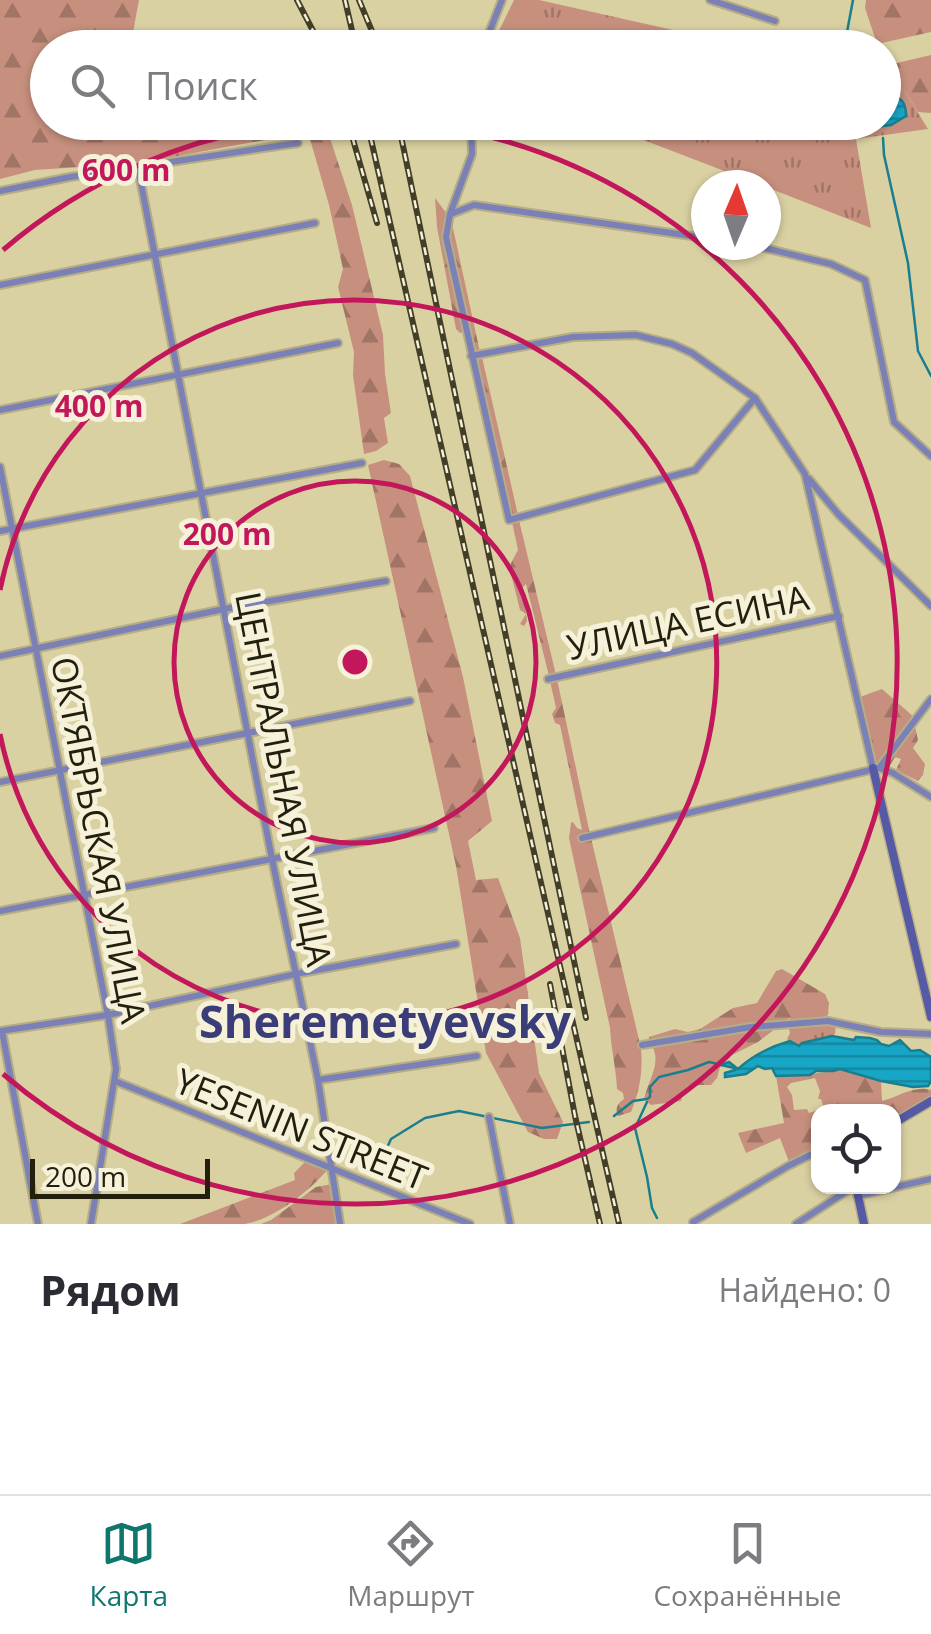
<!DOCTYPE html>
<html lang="ru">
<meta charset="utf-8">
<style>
body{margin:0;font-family:"Open Sans",sans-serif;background:#f2f2f3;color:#2b2b33}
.controls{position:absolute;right:30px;bottom:30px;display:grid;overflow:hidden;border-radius:20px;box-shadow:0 2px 8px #0004}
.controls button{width:90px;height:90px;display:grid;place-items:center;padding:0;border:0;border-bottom:2px solid #e1e1e2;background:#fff;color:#2b2b33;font:50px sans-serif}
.compass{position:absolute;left:691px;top:170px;width:90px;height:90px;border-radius:50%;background:#fff;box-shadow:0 2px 8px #0004;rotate:2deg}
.scale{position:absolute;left:30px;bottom:25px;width:180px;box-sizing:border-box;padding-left:10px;border:5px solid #231f0d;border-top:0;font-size:28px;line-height:35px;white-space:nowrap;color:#231f0d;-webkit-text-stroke:8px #f6f2da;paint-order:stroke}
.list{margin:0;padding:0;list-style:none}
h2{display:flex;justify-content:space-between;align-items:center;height:130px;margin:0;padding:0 40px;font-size:42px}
h2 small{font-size:32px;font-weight:400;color:#7c7c81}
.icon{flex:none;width:55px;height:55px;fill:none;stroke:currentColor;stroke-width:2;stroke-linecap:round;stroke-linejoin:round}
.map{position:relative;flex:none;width:931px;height:1224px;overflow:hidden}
.search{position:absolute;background:#fff;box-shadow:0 2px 8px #0004;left:30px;right:30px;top:30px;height:110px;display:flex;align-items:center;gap:25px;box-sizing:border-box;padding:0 35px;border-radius:55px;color:#7c7c81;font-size:38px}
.sheet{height:270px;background:#fff}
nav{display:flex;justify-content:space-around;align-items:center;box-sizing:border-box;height:140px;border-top:2px solid #e1e1e2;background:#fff;font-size:28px;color:#7c7c81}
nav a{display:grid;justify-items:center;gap:5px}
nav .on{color:#0f766e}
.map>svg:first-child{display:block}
.grass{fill:url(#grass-tufts)}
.forest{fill:url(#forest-firs);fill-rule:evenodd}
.water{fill:url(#water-rules);stroke:#1b7e8e;stroke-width:2.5}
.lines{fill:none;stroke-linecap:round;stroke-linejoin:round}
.stream{stroke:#1b7e8e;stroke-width:2.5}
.street-casing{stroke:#b5ad85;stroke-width:10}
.secondary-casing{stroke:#b5ad85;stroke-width:11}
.street{stroke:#7b81b6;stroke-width:6}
.secondary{stroke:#5559a6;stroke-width:8}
.rail-casing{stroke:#433e27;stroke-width:6}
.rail{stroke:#f6f2da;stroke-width:2.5;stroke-dasharray:8;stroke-linecap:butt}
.ring{fill:none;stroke:#c2185b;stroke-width:5}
.labels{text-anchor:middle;stroke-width:10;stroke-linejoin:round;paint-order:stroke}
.street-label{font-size:35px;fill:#231f0d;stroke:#f6f2da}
.district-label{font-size:45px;font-weight:bold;fill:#3b3d79;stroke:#f6f2da}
.centre{fill:#c2185b;stroke:#f6f2da;stroke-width:5}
.ring-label{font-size:30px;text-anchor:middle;font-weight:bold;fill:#c2185b;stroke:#f6f2da;stroke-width:10;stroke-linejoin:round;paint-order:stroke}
</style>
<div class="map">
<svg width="931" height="1224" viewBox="0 0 931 1224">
<defs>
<pattern id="grass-tufts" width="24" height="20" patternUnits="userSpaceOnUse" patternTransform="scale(2.5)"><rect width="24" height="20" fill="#c7907e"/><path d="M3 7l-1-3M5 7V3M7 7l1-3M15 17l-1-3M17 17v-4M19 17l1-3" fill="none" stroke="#a17566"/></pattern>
<pattern id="forest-firs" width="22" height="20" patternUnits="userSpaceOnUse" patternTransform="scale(2.5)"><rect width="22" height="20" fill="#c7907e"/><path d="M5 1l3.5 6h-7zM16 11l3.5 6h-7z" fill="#a17566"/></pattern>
<pattern id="water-rules" width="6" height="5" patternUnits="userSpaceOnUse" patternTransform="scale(2.5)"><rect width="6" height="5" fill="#18a6c6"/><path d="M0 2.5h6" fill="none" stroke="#15879f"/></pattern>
</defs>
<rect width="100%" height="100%" fill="#dad1a3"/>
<g class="grass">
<polygon points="514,0 539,0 749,47 491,47"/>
<polygon points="884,76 904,90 928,129 856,139 871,228 766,187 766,185 761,185 599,123 884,122"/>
<path d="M 827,1023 L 836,1025 L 835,1034 C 825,1041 807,1038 799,1047 L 787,1039 L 790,1033 L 788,1025 Z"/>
</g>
<g class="forest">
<polygon points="0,0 139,0 131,43 282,38 285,47 48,48 48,122 325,123 352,205 383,335 385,374 391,413 384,418 388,443 376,451 364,454 353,375 354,352 338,287 343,269 329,205 308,132 140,163 35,170 0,179"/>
<polygon points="866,0 931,0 931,32 877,44 865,8"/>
<polygon points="931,55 931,113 918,112 904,90 886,78 884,66"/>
<polygon points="435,198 447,214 444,237 464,332 460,333 456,329 437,227"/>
<polygon points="451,219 480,352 473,354 448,237"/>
<polygon points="482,357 518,515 511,517 474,358"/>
<polygon points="384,460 399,464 410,476 463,677 492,821 468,841 476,880 498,878 520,938 539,1073 563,1122 557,1139 544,1139 528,1132 486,1053 456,866 368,465"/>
<polygon points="519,520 556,675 549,676 526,584 523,587 527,621 524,626 520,624 526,614 520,610 510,570 511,563 518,550 512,522"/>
<path d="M 557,679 L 590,834 L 580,837 L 580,841 L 591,838 L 641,1048 C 643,1071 640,1090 631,1112 L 618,1116 C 615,1108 617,1104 624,1099 L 623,1093 L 617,1089 C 616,1068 611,1049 610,1028 L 569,838 L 571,823 L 573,822 L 577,828 L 582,830 L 560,725 L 555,723 L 552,714 L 556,708 L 550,681 Z"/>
<polygon points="882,689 914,717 880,762 875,764 860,697"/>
<polygon points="914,722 918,740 913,748 925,764 923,775 918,781 896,770 901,759 895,757 889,767 882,765"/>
<path d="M 782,969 L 825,994 L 829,1003 L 828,1015 C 818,1022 805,1014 795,1022 L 789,1018 L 758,1042 L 732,1055 L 720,1067 L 717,1078 L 711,1085 L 699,1085 L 684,1091 L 681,1101 L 651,1105 L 644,1099 C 647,1085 658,1068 655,1054 C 654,1048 650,1043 649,1037 L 675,1029 L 688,1032 L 700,1029 L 733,1008 L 757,1003 L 776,971 Z"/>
<path d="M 840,1069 L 881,1081 L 882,1101 C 898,1097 914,1085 931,1090 L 931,1097 L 919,1106 L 894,1119 L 894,1112 L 818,1112 L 818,1148 L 789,1162 L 780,1138 L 746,1153 L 738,1133 L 784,1123 L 776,1076 C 798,1075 820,1074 840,1069 ZM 815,1078 L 820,1091 L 818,1099 L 821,1099 L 824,1108 L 809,1113 L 807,1109 L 794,1110 L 792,1095 L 787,1087 L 791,1083 Z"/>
<path d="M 307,1160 L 328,1169 C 310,1191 272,1221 243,1224 C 223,1224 201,1224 180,1224 L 295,1180 L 294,1173 Z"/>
<polygon points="332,1184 339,1224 261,1224 271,1220 316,1187"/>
</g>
<g class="water">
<path d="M 884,92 C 899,98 906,98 906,116 L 891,125 L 867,128 L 868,123 L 884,122 Z"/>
<path d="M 832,1036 L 854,1040 L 856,1037 L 870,1038 L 877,1040 L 881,1044 L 889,1046 L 900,1040 L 911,1051 L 920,1050 L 931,1057 L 931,1081 L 928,1086 L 913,1087 L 881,1081 L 840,1069 L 833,1071 L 816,1071 L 810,1075 L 776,1076 L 772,1068 L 765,1069 L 758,1066 L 746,1074 L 725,1077 L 725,1073 L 735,1070 L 734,1068 L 721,1065 L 729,1062 L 738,1069 C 753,1055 769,1047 790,1041 L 799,1046 L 802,1043 Z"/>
</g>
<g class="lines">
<g class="stream">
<polyline points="844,48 853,0"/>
<polyline points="883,138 884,155 908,263 918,351 931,376"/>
<polyline points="647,1102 635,1128 647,1177 652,1208 657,1218"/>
<polyline points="614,1116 633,1101 647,1099 650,1097 650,1087 659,1077 688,1070 709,1062 722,1065"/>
<polyline points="385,1152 391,1139 425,1118 459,1111 542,1128 589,1122"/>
</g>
<g class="street-casing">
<g id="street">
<polyline points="710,0 775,21"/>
<polyline points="483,48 502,0"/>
<polyline points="471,122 472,154 450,214 446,237 509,520 695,470 755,398"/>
<polyline points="138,168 272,859 318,1080 340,1224"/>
<polyline points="0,191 70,177 298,143"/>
<polyline points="451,214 474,205 706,238"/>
<polyline points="752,245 831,264 865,280 894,422 931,456"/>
<polyline points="0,285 315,223"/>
<polyline points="471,356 573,337 636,335 672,344 692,353 755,398 805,474 873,768"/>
<polyline points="0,410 338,343"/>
<polyline points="0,467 108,1015 116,1069 91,1224"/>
<polyline points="809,479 839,515 931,606"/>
<polyline points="0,531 362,463"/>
<polyline points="0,656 224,609 386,581"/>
<polyline points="548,679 839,616"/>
<polyline points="879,768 893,773 931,797"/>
<polyline points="0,782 410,701"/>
<polyline points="582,838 879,768 931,699"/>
<polyline points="0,911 434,828"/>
<polyline points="0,1031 108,1015 296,974 456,944"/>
<polyline points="2,1031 38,1224"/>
<polyline points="642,1045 751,1027 828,1021 881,1032 931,1034"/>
<polyline points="318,1080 477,1056"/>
<polyline points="115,1081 470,1224"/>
<polyline points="489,1117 510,1224"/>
<polyline points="857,1196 931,1179"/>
<polyline points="693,1222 788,1166 818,1151"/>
<polyline points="796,1224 847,1191 856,1188"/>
</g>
</g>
<g class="secondary-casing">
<g id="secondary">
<polyline points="873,768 931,1017"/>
<polyline points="894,1123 931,1101"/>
<polyline points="856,1186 864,1224"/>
</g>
</g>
<use href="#street" class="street"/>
<use href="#secondary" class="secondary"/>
<g class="rail-casing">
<g id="rail">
<polyline points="297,0 322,48"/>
<polyline points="345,0 356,48"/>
<polyline points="359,0 379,48"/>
<polyline points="348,122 377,223"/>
<polyline points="367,122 619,1224"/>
<polyline points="398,122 586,1018"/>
<polyline points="550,984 575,1116 600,1224"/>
</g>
</g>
<use href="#rail" class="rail"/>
</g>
<g class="ring">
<circle cx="355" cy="662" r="181"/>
<path d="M0 590A362 362 0 1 1 0 734"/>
<path d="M3 250A542 542 0 0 1 298 123M412 123A542 542 0 1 1 3 1074"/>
</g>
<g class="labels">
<g class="street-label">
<text transform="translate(688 623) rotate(-12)" y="12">УЛИЦА ЕСИНА</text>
<text transform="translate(283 779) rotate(79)" y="12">ЦЕНТРАЛЬНАЯ УЛИЦА</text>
<text transform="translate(98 840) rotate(79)" y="12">ОКТЯБРЬСКАЯ УЛИЦА</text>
<text transform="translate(301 1130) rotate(22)" y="12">YESENIN STREET</text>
</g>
<g class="district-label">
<text x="385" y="1038">Sheremetyevsky</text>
</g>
</g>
<circle cx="355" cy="662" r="15" class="centre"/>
<g class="ring-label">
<text x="126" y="181">600 m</text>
<text x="99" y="417">400 m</text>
<text x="227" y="545">200 m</text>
</g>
</svg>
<div class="controls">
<button><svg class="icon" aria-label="locate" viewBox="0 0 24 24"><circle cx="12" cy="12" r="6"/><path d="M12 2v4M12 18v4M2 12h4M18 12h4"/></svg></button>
</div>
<svg class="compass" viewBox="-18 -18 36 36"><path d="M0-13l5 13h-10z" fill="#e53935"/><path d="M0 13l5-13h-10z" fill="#7c7c81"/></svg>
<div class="scale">200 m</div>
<div class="search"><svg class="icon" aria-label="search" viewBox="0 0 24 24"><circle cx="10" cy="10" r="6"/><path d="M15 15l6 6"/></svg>Поиск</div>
</div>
<section class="sheet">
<h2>Рядом<small>Найдено: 0</small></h2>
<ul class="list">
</ul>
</section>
<nav>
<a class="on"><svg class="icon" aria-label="map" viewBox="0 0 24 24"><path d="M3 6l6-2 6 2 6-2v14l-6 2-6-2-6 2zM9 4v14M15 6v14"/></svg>Карта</a>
<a><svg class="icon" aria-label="directions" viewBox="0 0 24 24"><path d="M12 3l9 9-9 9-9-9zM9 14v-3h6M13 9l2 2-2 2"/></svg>Маршрут</a>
<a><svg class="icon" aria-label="saved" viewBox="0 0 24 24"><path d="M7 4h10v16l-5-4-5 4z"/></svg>Сохранённые</a>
</nav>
